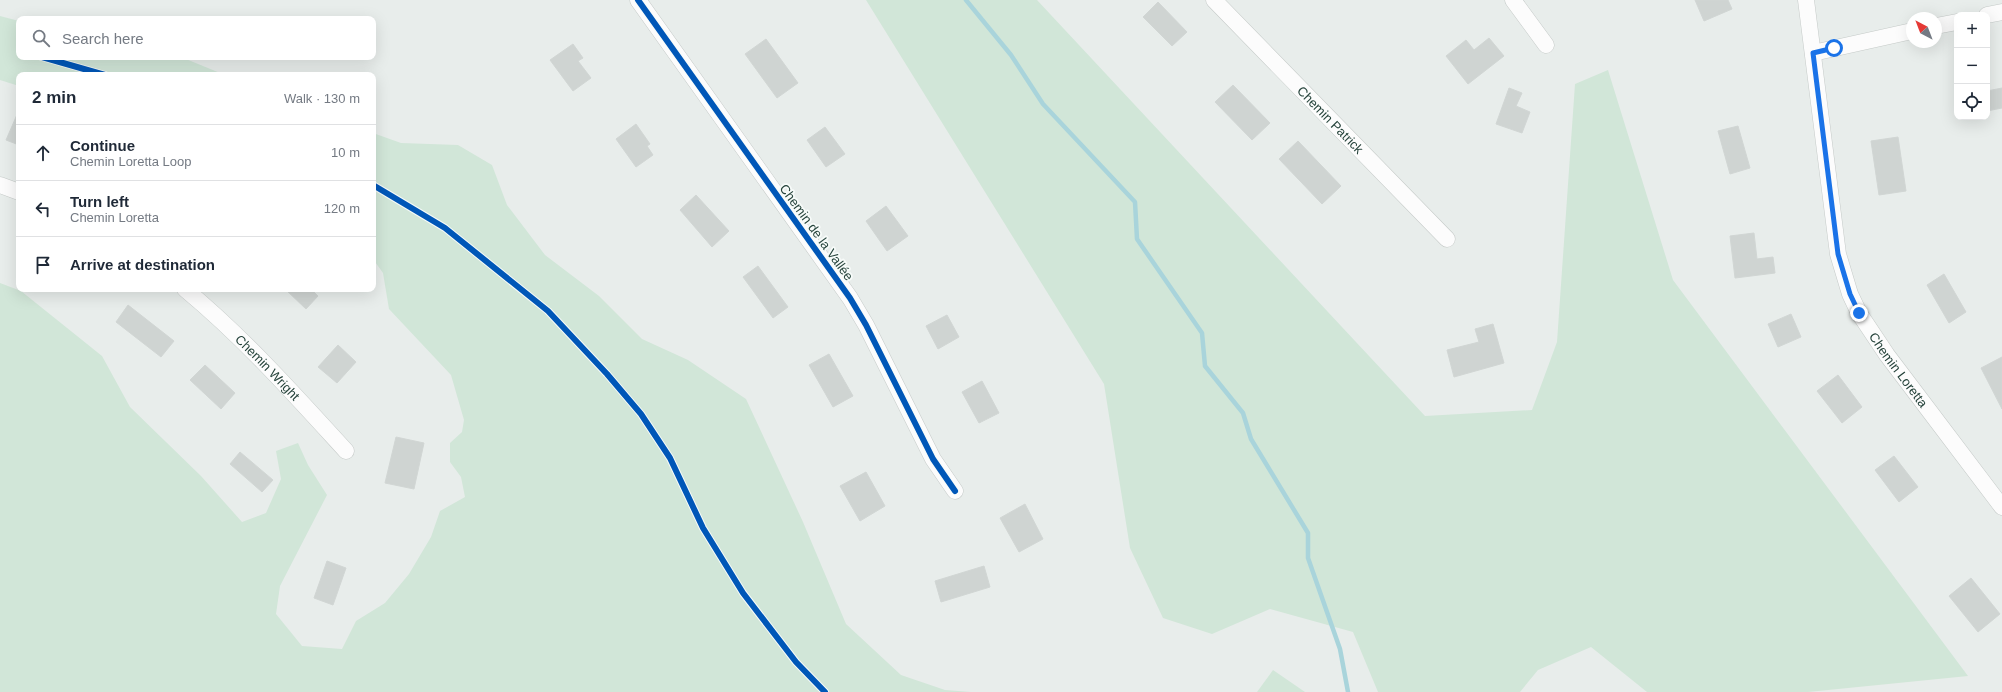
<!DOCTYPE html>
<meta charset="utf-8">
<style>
body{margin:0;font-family:Arial,sans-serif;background:#f2f2f3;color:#1f2937}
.controls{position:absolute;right:12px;top:12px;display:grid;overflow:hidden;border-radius:8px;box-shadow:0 4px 16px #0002}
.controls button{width:36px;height:36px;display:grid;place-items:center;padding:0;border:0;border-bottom:1px solid #e0e1e3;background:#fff;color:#1f2937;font:20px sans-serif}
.compass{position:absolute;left:1906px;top:12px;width:36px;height:36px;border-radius:50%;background:#fff;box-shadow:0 4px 16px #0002;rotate:318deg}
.stop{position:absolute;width:12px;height:12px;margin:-9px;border:3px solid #1a73e8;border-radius:50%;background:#fff}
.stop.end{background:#1a73e8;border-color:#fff;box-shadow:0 1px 4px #0008}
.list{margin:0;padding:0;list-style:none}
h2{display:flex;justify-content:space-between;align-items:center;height:52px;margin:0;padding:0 16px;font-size:17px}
h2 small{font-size:13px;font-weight:400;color:#747a83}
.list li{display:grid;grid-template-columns:26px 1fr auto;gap:12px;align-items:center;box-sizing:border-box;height:56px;padding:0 16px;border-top:1px solid #e0e1e3}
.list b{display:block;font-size:15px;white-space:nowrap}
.list p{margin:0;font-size:13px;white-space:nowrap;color:#747a83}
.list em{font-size:13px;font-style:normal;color:#747a83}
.icon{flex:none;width:22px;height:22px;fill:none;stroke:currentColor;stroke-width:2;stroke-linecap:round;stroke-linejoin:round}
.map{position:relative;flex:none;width:2002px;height:692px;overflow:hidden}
.search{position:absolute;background:#fff;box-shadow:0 4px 16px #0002;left:16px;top:16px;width:360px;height:44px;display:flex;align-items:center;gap:10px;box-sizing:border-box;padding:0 14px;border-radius:8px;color:#747a83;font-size:15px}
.panel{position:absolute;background:#fff;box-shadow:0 4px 16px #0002;left:16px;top:72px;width:360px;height:220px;border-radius:8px}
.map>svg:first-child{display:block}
.green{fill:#d1e6d8}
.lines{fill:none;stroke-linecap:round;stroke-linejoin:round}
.stream{stroke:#a9d4db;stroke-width:4.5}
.building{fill:#cfd4d2;stroke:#d1d6d4}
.minor-casing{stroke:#c5cac8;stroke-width:17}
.minor{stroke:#fcfcfc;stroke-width:16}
.cycleway-casing{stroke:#f7fbf9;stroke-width:8}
.cycleway{stroke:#0057b8;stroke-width:6}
.route{stroke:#1a73e8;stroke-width:5}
.labels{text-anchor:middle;stroke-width:3.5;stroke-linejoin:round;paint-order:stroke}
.street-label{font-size:13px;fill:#24423a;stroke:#f7fbf9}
</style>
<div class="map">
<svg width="2002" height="692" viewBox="0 0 2002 692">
<rect width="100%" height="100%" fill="#e8edeb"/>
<g class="green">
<polygon points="866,0 1037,0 1425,416 1532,410 1557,342 1575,84 1608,70 1673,280 1968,676 1808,692 1647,692 1591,647 1538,670 1520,692 1378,692 1353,632 1270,609 1212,634 1163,618 1130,548 1104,384"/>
<polygon points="0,16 19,21 19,57 181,57 225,75 19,75 19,86 0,80"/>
<polygon points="373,133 401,143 458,145 492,165 507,205 545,255 599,296 642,339 688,360 746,399 803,522 846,624 901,675 945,690 971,692 0,692 0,283 21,291 102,356 130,407 201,476 242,522 266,513 281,479 276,451 298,443 308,465 327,495 280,586 276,614 302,646 342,649 356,621 385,603 409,574 431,537 440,511 465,497 461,477 450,462 450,443 462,432 464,420 451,375 389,309 383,273 373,259"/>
<polygon points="1273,670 1305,692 1257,692"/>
</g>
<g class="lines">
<polyline class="stream" points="966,0 1011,55 1043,104 1135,202 1137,239 1202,333 1205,366 1243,413 1251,439 1308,533 1308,558 1340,649 1348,692"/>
</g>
<g class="building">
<polygon points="1695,0 1728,0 1732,9 1704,21"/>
<polygon points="1158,2 1187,32 1172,46 1143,17"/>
<polygon points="1489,38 1504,56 1468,84 1446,56 1466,40 1474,50"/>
<polygon points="766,39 798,83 777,98 745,54"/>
<polygon points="573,44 583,58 578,61 591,78 573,91 550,60"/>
<polygon points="1233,85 1270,123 1252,140 1215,102"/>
<polygon points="1509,88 1522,93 1516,106 1530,112 1522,133 1496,124"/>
<polygon points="2002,88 2002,108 1987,111 1987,91"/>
<polygon points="19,110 19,145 6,140"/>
<polygon points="636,124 650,144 647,146 653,155 636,167 616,139"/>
<polygon points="1738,126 1750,168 1730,174 1718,131"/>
<polygon points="825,127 845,154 826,167 807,140"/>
<polygon points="1898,137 1906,191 1879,195 1871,141"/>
<polygon points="1298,141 1341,186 1322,204 1279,159"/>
<polygon points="696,195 729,231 712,247 680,210"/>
<polygon points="886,206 908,236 887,251 866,221"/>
<polygon points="1754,233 1757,259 1773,257 1775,273 1735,278 1730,236"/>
<polygon points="758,266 788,307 773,318 743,277"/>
<polygon points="1944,274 1966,312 1949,323 1927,285"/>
<polygon points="285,289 311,289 318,296 306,309"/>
<polygon points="128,305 174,341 161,357 116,322"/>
<polygon points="1791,314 1801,337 1778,347 1768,324"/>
<polygon points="947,315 959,337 938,349 926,326"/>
<polygon points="1493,324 1504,363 1454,377 1447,350 1479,342 1475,329"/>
<polygon points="338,345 356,362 337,383 318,367"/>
<polygon points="829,354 853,396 833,407 809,365"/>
<polygon points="2002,357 2002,409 1981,368"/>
<polygon points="205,365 235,393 221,409 190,380"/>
<polygon points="1838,375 1862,407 1842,423 1817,391"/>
<polygon points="982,381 999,413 979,423 962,392"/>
<polygon points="396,437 424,443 414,489 385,483"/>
<polygon points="240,452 273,480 262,492 230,464"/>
<polygon points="1894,456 1918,487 1899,502 1875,470"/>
<polygon points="866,472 885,506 860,521 840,486"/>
<polygon points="1025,504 1043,539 1019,552 1000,518"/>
<polygon points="327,561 346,568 333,605 314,598"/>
<polygon points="984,566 990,587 941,602 935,581"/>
<polygon points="1971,578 2000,614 1978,632 1949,596"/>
</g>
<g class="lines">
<g class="minor-casing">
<g id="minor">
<polyline points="638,0 850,298 866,325 933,459 955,491"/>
<path id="s1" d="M 1214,0 L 1447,239"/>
<polyline points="1513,0 1546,45"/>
<path id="s2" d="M 1806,0 L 1838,254 L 1850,294 L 1859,313 L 1887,355 L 2002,507"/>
<polyline points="1987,15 2002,12"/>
<polyline points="1936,26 1957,22"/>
<polyline points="1813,53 1912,31"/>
<polyline points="0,185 19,192"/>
<path id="s3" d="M 185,289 C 244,338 294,394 346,451"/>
</g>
</g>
<use href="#minor" class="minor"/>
<g class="cycleway-casing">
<g id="cycleway">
<polyline points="638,0 850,298 866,325 933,459 955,491"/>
<polyline points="42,57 105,75"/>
<polyline points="373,185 445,228 548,311 607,374 641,414 670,458 703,528 743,593 796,662 825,692"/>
</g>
</g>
<use href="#cycleway" class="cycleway"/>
</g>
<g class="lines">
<polyline class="route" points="1834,48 1813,53 1838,254 1850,294 1859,313"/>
</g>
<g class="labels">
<g class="street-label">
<text dy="5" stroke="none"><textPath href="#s1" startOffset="167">Chemin Patrick</textPath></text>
<text transform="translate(817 232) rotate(54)" y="5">Chemin de la Vallée</text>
<text dy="5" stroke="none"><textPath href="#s3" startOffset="114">Chemin Wright</textPath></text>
<text dy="5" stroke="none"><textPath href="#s2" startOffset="388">Chemin Loretta</textPath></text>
</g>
</g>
</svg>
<div class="controls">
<button>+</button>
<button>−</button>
<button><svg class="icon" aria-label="locate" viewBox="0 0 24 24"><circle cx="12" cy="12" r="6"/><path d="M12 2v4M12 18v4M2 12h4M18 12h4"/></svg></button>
</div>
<svg class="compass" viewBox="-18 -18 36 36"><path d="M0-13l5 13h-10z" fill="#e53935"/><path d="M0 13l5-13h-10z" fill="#747a83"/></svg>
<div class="stop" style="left:1834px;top:48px"></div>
<div class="stop end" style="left:1859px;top:313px"></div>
<div class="search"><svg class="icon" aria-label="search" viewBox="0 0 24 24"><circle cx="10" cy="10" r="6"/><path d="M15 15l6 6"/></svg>Search here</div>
<section class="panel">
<h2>2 min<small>Walk · 130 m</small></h2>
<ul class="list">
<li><svg class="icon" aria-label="ahead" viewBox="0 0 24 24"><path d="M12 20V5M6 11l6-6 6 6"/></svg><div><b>Continue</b><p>Chemin Loretta Loop</p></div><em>10 m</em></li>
<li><svg class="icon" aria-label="left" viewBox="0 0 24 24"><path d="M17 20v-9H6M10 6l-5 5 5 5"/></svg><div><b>Turn left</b><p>Chemin Loretta</p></div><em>120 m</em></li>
<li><svg class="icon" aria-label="arrive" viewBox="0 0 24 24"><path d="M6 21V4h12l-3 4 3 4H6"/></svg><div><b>Arrive at destination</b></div></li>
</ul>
</section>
</div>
